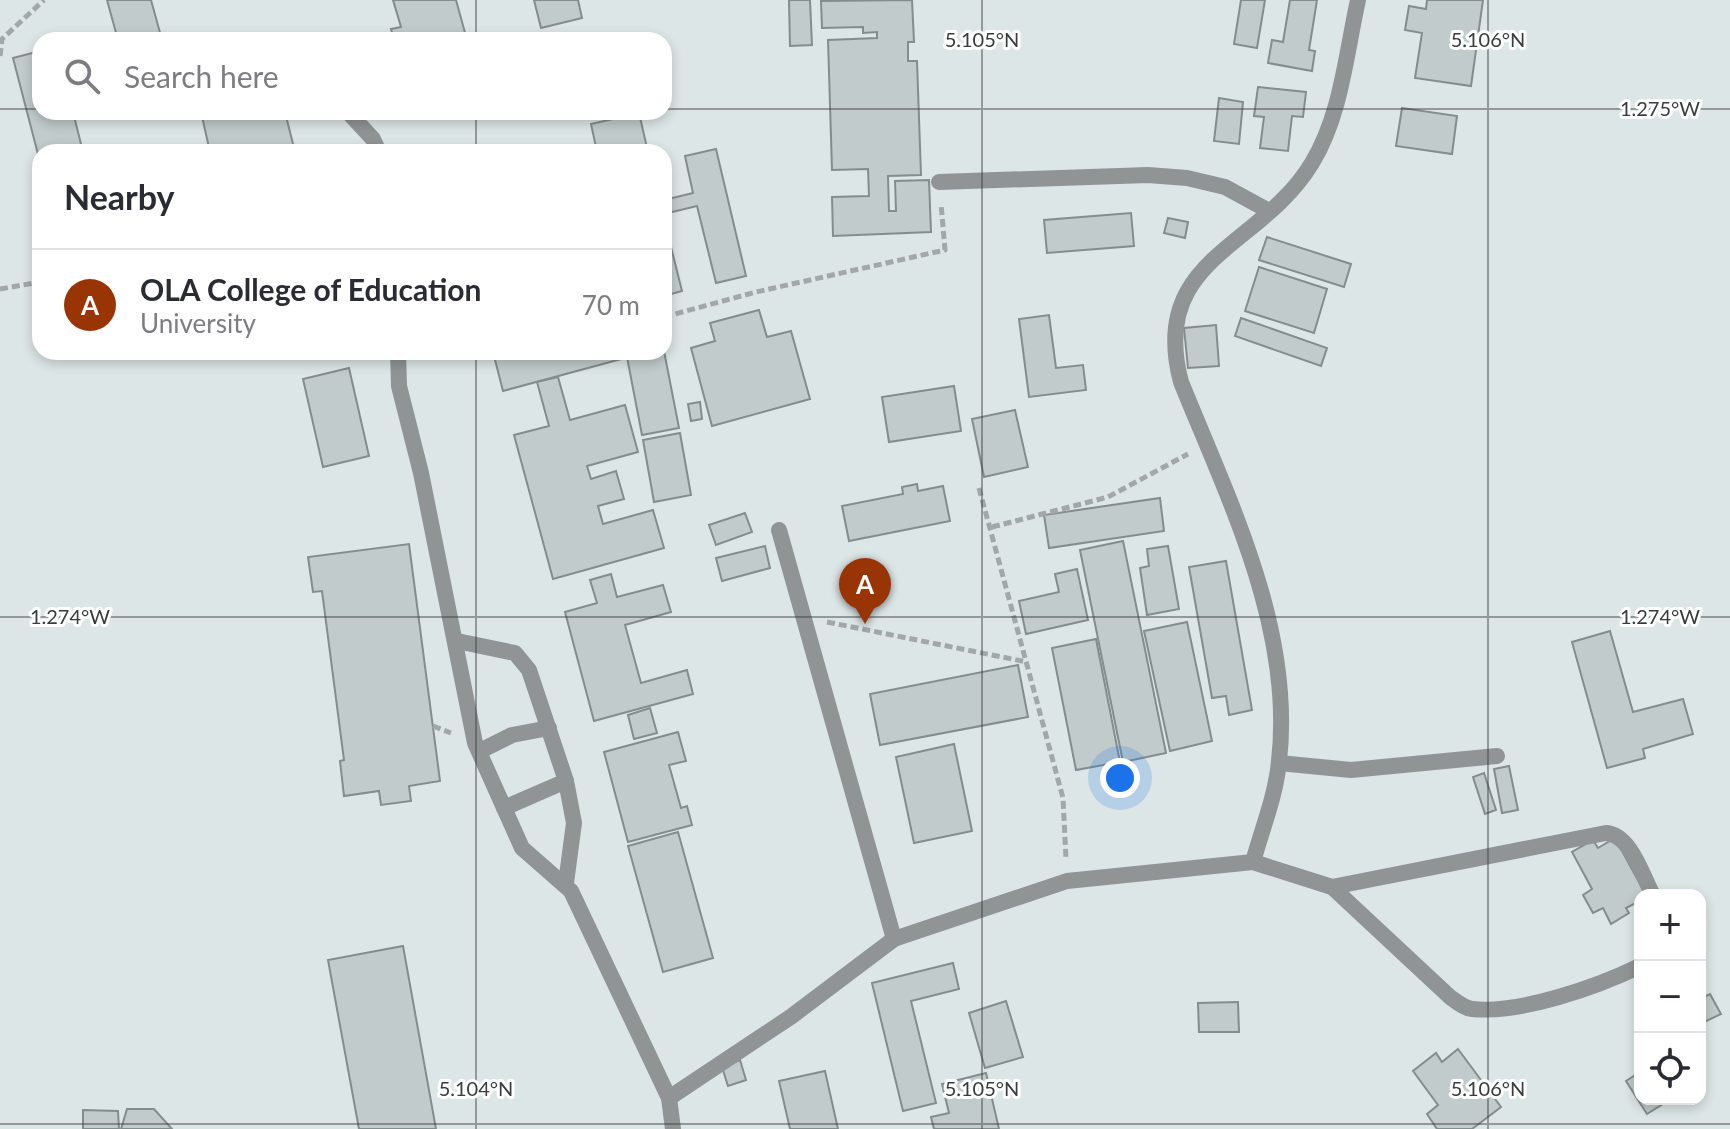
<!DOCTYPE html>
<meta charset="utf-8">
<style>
body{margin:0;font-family:Lato,sans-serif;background:#f7f7f7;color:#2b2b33}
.controls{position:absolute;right:24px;bottom:24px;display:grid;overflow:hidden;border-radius:16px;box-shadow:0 4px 12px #0003}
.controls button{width:72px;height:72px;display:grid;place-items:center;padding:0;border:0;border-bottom:2px solid #e1e1e2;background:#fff;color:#2b2b33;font:40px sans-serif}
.you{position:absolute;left:1120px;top:778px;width:28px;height:28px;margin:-20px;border:6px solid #fff;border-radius:50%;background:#1a73e8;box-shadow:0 0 0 12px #1a73e833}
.badge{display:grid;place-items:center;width:52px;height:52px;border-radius:50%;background:#993504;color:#fff;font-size:26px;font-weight:700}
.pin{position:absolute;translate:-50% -66px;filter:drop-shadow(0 2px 4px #0008)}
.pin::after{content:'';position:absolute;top:42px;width:28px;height:24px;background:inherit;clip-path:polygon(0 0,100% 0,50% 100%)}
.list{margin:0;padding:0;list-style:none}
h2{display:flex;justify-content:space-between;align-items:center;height:104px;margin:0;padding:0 32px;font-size:34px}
h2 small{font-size:26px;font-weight:400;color:#7c7c81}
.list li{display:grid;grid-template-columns:52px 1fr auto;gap:24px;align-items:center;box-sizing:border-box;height:112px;padding:0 32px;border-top:2px solid #e1e1e2}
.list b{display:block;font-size:30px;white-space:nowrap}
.list p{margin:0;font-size:26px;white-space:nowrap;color:#7c7c81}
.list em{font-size:26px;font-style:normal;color:#7c7c81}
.icon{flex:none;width:44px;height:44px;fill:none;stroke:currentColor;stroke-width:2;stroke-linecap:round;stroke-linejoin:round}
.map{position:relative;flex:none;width:1730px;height:1129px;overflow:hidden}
.search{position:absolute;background:#fff;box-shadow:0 4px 12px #0003;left:32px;top:32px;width:640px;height:88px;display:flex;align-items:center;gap:20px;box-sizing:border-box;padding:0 28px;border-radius:24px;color:#7c7c81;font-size:30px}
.panel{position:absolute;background:#fff;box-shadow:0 4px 12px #0003;left:32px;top:144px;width:640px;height:216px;border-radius:24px}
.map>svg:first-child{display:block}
.building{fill:#c1cbcb;stroke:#848d8e;stroke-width:2}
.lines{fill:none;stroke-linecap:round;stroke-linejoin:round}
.path{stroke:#a1a8a9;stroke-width:5;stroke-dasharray:8 4;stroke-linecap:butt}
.service{stroke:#909494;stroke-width:16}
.ticks{fill:none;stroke:#383c3c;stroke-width:2;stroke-opacity:0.45}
.ticks-label{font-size:20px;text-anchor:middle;fill:#383c3c;stroke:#fff;stroke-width:6;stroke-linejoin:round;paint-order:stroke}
</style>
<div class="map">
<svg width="1730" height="1129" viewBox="0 0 1730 1129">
<rect width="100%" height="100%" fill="#dde6e7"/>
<g class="building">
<polygon points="107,0 151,0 162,40 118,40"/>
<polygon points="393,0 456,0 467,40 394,40 391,29 401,27"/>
<polygon points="534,0 578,0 582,18 541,28"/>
<polygon points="789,0 810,0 812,45 790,46"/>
<polygon points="912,0 914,42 908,42 908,61 917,61 921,175 888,176 889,211 896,211 895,181 929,180 931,232 833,236 832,197 869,196 868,169 832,170 828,40 877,38 877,32 863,33 863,27 822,28 821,1"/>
<polygon points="1241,0 1265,0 1257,48 1234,44"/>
<polygon points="1290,0 1317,0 1309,50 1315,51 1312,71 1268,63 1272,40 1283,42"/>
<polygon points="1427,0 1483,0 1471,86 1415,78 1422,33 1405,30 1409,6 1426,9"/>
<polygon points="40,51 40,112 73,112 83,152 40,152 40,162 13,58"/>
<polygon points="1258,87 1306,92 1303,117 1292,116 1288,151 1260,148 1264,117 1254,116"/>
<polygon points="1219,98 1243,102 1239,144 1214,141"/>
<polygon points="1402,108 1457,116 1452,154 1396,146"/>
<polygon points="201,112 285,112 295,152 210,152"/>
<polygon points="639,113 648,152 597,152 591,124"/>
<polygon points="716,149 746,276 716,283 697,206 664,214 664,200 693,193 685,156"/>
<polygon points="1131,213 1134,246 1047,253 1044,220"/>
<polygon points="1168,218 1188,222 1185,238 1164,233"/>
<polygon points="664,219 682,291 664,296"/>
<polygon points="1267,237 1351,264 1344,287 1259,260"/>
<polygon points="1259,267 1327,289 1314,333 1245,311"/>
<polygon points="759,310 767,337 791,331 810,399 712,426 691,348 715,341 710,323"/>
<polygon points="1049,315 1056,368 1083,365 1086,390 1029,397 1019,319"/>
<polygon points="1241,318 1327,348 1321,366 1235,336"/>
<polygon points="1216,325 1219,366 1188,368 1184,328"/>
<polygon points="664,351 679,428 642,435 626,352"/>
<polygon points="493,352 624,352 625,358 503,391"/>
<polygon points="349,368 369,456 323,467 303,379"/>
<polygon points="558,377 570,420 625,405 638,452 587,466 591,479 616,471 624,499 598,506 603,524 653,510 664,548 553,579 514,435 549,426 537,382"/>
<polygon points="954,386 961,431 889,442 882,397"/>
<polygon points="700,402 702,419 691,421 688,404"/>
<polygon points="1015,410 1028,467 984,477 972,419"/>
<polygon points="680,433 691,495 654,502 643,440"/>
<polygon points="917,484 918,491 943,486 950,521 849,541 842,506 903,494 902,487"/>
<polygon points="1160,498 1164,531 1049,548 1044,515"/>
<polygon points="745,513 752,532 716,545 709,525"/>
<polygon points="1123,541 1166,753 1123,762 1080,550"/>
<polygon points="409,544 440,781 409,786 411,801 381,805 379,791 344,796 340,761 344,760 322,591 313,592 308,557"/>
<polygon points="765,546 770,568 722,581 716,558"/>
<polygon points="1168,546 1179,609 1147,615 1140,568 1149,566 1147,549"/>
<polygon points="1226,561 1252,710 1229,715 1226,696 1212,698 1189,567"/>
<polygon points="1077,569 1088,620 1026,634 1019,601 1059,592 1055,574"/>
<polygon points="611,574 617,597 663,585 671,612 625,625 641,683 687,670 693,694 594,721 565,612 597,603 590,580"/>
<polygon points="1187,622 1212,741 1170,751 1144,631"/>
<polygon points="1610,631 1633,712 1683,699 1693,734 1643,749 1645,758 1607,768 1572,642"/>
<polygon points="1096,639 1120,762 1076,770 1052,648"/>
<polygon points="1018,665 1028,717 880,745 870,694"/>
<polygon points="650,708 657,733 634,739 628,715"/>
<polygon points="678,732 686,761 669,765 681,808 687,806 692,825 628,842 604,752"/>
<polygon points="954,744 972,831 914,843 896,757"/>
<polygon points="1509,766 1518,810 1502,813 1494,769"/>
<polygon points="1484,773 1496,810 1485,814 1473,777"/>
<polygon points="678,832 713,958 663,972 628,846"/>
<polygon points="1615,838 1646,895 1640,895 1640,901 1626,908 1629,913 1611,924 1603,908 1593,913 1583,895 1592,889 1572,852 1593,840 1598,848"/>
<polygon points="403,946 436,1129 359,1129 328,960"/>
<polygon points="953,963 959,989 911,1001 936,1103 903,1111 872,983"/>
<polygon points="1710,994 1721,1014 1700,1024 1700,999"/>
<polygon points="1006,1001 1023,1057 985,1068 969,1013"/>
<polygon points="1238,1002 1239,1032 1199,1032 1198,1003"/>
<polygon points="1458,1049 1501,1107 1472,1129 1437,1129 1427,1114 1438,1105 1413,1071 1436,1053 1442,1062"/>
<polygon points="740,1060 746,1080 728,1086 722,1067"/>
<polygon points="825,1071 838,1129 790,1129 779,1081"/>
<polygon points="1640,1072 1640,1099 1671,1099 1647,1114 1626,1081"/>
<polygon points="986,1073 999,1129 934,1129 931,1117 949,1113 942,1084"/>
<polygon points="127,1109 154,1109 172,1129 121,1129"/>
<polygon points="83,1110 118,1111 119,1129 83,1129"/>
</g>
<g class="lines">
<g class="path">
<polyline points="0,56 2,39 44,0"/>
<polyline points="0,289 40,282"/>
<polyline points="664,317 756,292 945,250 941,203"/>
<polyline points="979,488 1063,798 1066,859"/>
<polyline points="992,527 1108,497 1188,454"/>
<polyline points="827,622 1027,662"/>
<polyline points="433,726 451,733"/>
</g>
<g class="service">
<polyline points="348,112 373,139 379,152"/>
<polyline points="939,182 1148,175 1187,178 1225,187 1269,211"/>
<polyline points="398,352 399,386 421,473 475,743 522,848 571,891 669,1098"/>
<polyline points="779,530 894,939"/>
<polyline points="457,641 515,653 529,670 566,781 574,823 566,883"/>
<polyline points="480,751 512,735 549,728"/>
<polyline points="1279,763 1351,770 1497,756"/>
<polyline points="504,808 566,781"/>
<path d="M 1253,862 C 1262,829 1276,795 1279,761 C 1294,629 1229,501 1181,382 C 1148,258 1261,248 1312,163 C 1341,116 1346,54 1358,0"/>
<path d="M 1332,887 L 1606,833 C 1631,835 1642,875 1653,895"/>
<path d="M 673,1129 L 669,1098 L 792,1016 L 894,939 L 1067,881 L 1253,862 L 1332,887 L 1450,997 C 1457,1002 1464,1008 1472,1009 C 1520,1014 1597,987 1640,966"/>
</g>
</g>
<path class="ticks" d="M 476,0 L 476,40M 982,0 L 982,1129M 1488,0 L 1488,1129M 0,109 L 40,109M 664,109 L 1730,109M 476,112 L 476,152M 476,352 L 476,1129M 0,617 L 1730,617M 0,1124 L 1730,1124"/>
<g class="ticks-label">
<text x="982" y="47">5.105°N</text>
<text x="1488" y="47">5.106°N</text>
<text x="1660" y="116">1.275°W</text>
<text x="1660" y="624">1.274°W</text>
<text x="70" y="624">1.274°W</text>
<text x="476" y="1096">5.104°N</text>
<text x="982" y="1096">5.105°N</text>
<text x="1488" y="1096">5.106°N</text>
</g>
</svg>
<div class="controls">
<button>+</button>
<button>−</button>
<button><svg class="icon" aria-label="locate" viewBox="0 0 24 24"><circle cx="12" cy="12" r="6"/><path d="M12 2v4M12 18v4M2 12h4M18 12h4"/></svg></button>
</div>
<div class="you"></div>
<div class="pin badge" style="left:865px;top:624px">A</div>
<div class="search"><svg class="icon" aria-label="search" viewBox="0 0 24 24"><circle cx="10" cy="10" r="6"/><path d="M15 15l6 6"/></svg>Search here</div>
<section class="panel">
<h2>Nearby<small></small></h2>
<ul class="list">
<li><span class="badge">A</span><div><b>OLA College of Education</b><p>University</p></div><em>70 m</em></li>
</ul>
</section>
</div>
